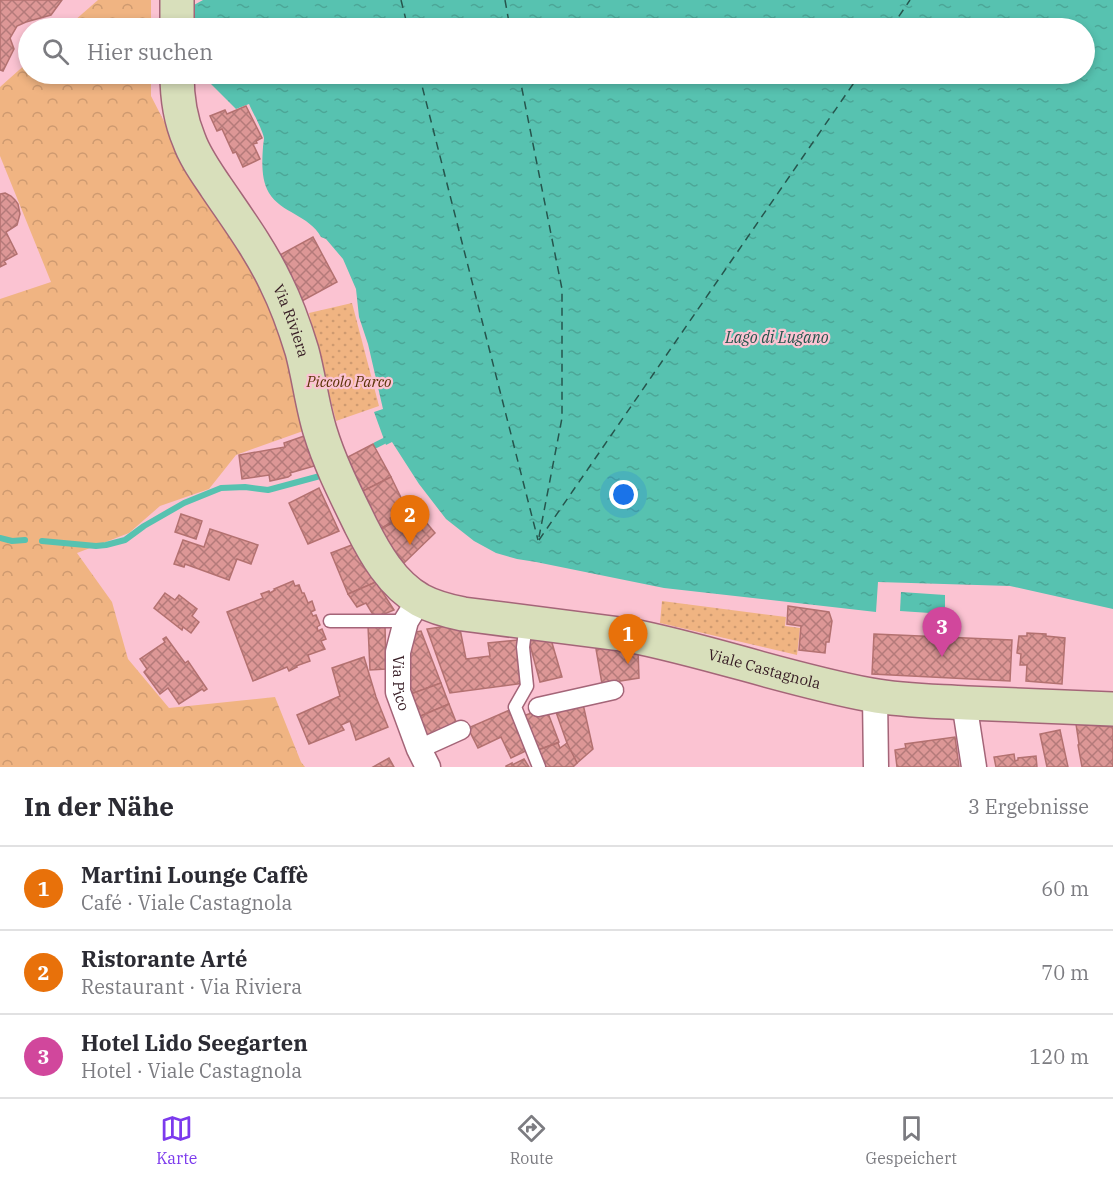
<!DOCTYPE html>
<html lang="de">
<meta charset="utf-8">
<style>
body{margin:0;font-family:"IBM Plex Serif",serif;background:#f2f2f3;color:#2b2b33}
.you{position:absolute;left:624px;top:495px;width:21px;height:21px;margin:-15px;border:4px solid #fff;border-radius:50%;background:#1a73e8;box-shadow:0 0 0 9px #1a73e833}
.badge{display:grid;place-items:center;width:39px;height:39px;border-radius:50%;background:#7c3aed;color:#fff;font-size:20px;font-weight:700}
.pin{position:absolute;translate:-50% -50px;filter:drop-shadow(0 2px 3px #0008)}
.pin::after{content:'';position:absolute;top:32px;width:21px;height:18px;background:inherit;clip-path:polygon(0 0,100% 0,50% 100%)}
.list{margin:0;padding:0;list-style:none}
h2{display:flex;justify-content:space-between;align-items:center;height:78px;margin:0;padding:0 24px;font-size:26px}
h2 small{font-size:20px;font-weight:400;color:#7c7c81}
.list li{display:grid;grid-template-columns:39px 1fr auto;gap:18px;align-items:center;box-sizing:border-box;height:84px;padding:0 24px;border-top:2px solid #e1e1e2}
.list b{display:block;font-size:22px;white-space:nowrap}
.list p{margin:0;font-size:20px;white-space:nowrap;color:#7c7c81}
.list em{font-size:20px;font-style:normal;color:#7c7c81}
.icon{flex:none;width:33px;height:33px;fill:none;stroke:currentColor;stroke-width:2;stroke-linecap:round;stroke-linejoin:round}
.map{position:relative;flex:none;width:1113px;height:767px;overflow:hidden}
.search{position:absolute;background:#fff;box-shadow:0 3px 9px #0003;left:18px;right:18px;top:18px;height:66px;display:flex;align-items:center;gap:15px;box-sizing:border-box;padding:0 21px;border-radius:33px;color:#7c7c81;font-size:22px}
.sheet{height:330px;background:#fff}
nav{display:flex;justify-content:space-around;align-items:center;box-sizing:border-box;height:84px;border-top:2px solid #e1e1e2;background:#fff;font-size:16px;color:#7c7c81}
nav a{display:grid;justify-items:center;gap:3px}
nav .on{color:#7c3aed}
.map>svg:first-child{display:block}
.grass{fill:url(#grass-dots)}
.forest{fill:url(#forest-crowns)}
.water{fill:url(#water-ripples)}
.lines{fill:none;stroke-linecap:round;stroke-linejoin:round}
.stream{stroke:#57c2b0;stroke-width:6}
.ferry{stroke:#26554d;stroke-width:1.5;stroke-dasharray:8 6;stroke-linecap:butt}
.building{fill:url(#building-cross-hatch);stroke:#b37170;stroke-width:1.5}
.service-casing{stroke:#a46578;stroke-width:15}
.pedestrian-casing{stroke:#a46578;stroke-width:21}
.minor-casing{stroke:#a46578;stroke-width:27}
.secondary-casing{stroke:#a46578;stroke-width:36}
.service{stroke:#fff;stroke-width:12}
.pedestrian{stroke:#fff;stroke-width:18}
.minor{stroke:#fff;stroke-width:24}
.secondary{stroke:#d8dfbb;stroke-width:33}
.labels{text-anchor:middle;stroke-width:4.5;stroke-linejoin:round;paint-order:stroke}
.street-label{font-size:15px;fill:#361c24;stroke:#fbc3d2}
.park-label{font-size:15px;font-style:italic;fill:#5b3206;stroke:#fbc3d2}
.water-label{font-size:16px;font-style:italic;fill:#26554d;stroke:#fbc3d2}
</style>
<div class="map">
<svg width="1113" height="767" viewBox="0 0 1113 767">
<defs>
<pattern id="grass-dots" width="8" height="8" patternUnits="userSpaceOnUse" patternTransform="scale(1.5)"><rect width="8" height="8" fill="#f0b482"/><path d="M2 2h.1M6 6h.1" fill="none" stroke="#ce9a70" stroke-width="1.8" stroke-linecap="round"/></pattern>
<pattern id="forest-crowns" width="20" height="18" patternUnits="userSpaceOnUse" patternTransform="scale(1.5)"><rect width="20" height="18" fill="#f0b482"/><path d="M2 6a3 3 0 1 1 6 0M12 15a3 3 0 1 1 6 0" fill="none" stroke="#ce9a70"/></pattern>
<pattern id="water-ripples" width="26" height="14" patternUnits="userSpaceOnUse" patternTransform="scale(1.5)"><rect width="26" height="14" fill="#57c2b0"/><path d="M2 4q2-2 4 0t4 0M15 11q2-2 4 0t4 0" fill="none" stroke="#4ca697"/></pattern>
<pattern id="building-cross-hatch" width="8" height="8" patternUnits="userSpaceOnUse" patternTransform="scale(1.5)"><rect width="8" height="8" fill="#dd9796"/><path d="M0 0l8 8M0 8l8-8" fill="none" stroke="#b47a7a"/></pattern>
</defs>
<rect width="100%" height="100%" fill="#fbc3d2"/>
<g class="grass">
<polygon points="352,303 379,406 336,421 309,313"/>
<polygon points="662,601 786,617 785,626 800,628 797,655 660,623"/>
</g>
<g class="forest">
<polygon points="98,0 151,0 151,28 66,28"/>
<polygon points="28,62 28,74 151,74 151,96 185,162 251,266 299,383 306,430 236,455 209,489 160,506 129,533 77,553 112,602 128,659 169,708 275,697 301,762 305,767 0,767 0,299 51,282 0,156 0,87"/>
</g>
<g class="water">
<path d="M 203,0 L 1113,0 L 1113,609 L 1010,586 L 878,582 L 876,612 L 664,588 L 536,562 L 517,559 L 496,553 L 474,541 L 446,519 L 419,484 L 392,442 L 386,445 L 374,412 L 383,409 L 368,344 L 359,317 L 356,289 L 343,259 L 326,239 L 321,237 C 309,215 281,213 269,193 C 261,180 262,161 263,147 C 263,146 264,140 264,138 C 262,129 253,113 249,104 L 236,109 L 201,74 L 1084,74 L 1084,28 L 194,28 L 194,5 Z"/>
<polygon points="901,592 945,595 945,614 900,611"/>
</g>
<g class="lines">
<g class="stream">
<polyline points="376,445 384,441"/>
<polyline points="0,538 12,541 25,540"/>
<polyline points="42,541 96,546 106,545 125,540 144,526 184,503 221,488 245,487 268,490 320,476"/>
</g>
<g class="ferry">
<polyline points="401,0 408,28"/>
<polyline points="505,0 510,28"/>
<polyline points="891,28 910,0"/>
<polyline points="419,74 538,540"/>
<polyline points="519,74 562,289 562,418 539,537"/>
<polyline points="539,540 860,74"/>
</g>
</g>
<g class="building">
<polygon points="0,0 62,0 51,15 26,22 17,26 10,38 14,49 3,71 0,70"/>
<polygon points="246,106 262,138 256,141 257,143 253,144 260,159 243,167 236,152 233,153 222,129 217,131 210,116 225,110 227,114"/>
<polygon points="5,193 11,196 15,200 18,204 20,214 17,225 6,232 17,254 4,261 6,264 0,267 0,194"/>
<polygon points="313,237 337,282 302,301 278,256"/>
<polygon points="310,434 321,464 290,473 291,475 288,477 270,481 269,475 242,479 239,455 285,447 284,443"/>
<polygon points="373,444 391,477 359,493 342,460"/>
<polygon points="391,477 407,510 390,518 392,522 380,529 359,493"/>
<polygon points="319,488 339,531 308,544 289,503"/>
<polygon points="414,508 435,533 404,563 383,539 379,530 396,521 394,518"/>
<polygon points="181,514 202,521 196,539 175,532"/>
<polygon points="210,529 258,545 251,564 237,559 229,580 185,564 184,567 174,564 183,540 204,547"/>
<polygon points="357,543 376,582 348,594 331,553"/>
<polygon points="293,581 295,586 299,585 302,593 304,593 308,603 312,601 315,610 311,612 313,616 316,615 320,625 317,627 318,631 322,629 326,639 321,641 325,649 308,655 310,661 296,666 297,667 289,671 287,667 253,681 227,612 263,598 261,594 269,591 270,593 275,590 274,589"/>
<polygon points="376,582 394,610 375,618 366,603 357,607 348,594"/>
<polygon points="165,593 175,600 179,595 197,609 192,616 199,622 191,633 183,627 182,630 154,608"/>
<polygon points="788,606 829,612 832,621 829,642 826,642 825,653 799,650 801,626 787,624"/>
<polygon points="459,624 466,659 490,656 488,643 518,640 524,683 450,693 427,629"/>
<polygon points="385,625 386,669 370,670 368,626"/>
<polygon points="421,631 441,683 408,695 408,659 411,633"/>
<polygon points="1027,633 1046,634 1046,636 1065,638 1062,684 1026,681 1027,665 1020,665 1021,654 1017,653 1019,636 1027,636"/>
<polygon points="874,634 1012,640 1010,681 872,674"/>
<polygon points="550,636 562,677 540,682 529,641"/>
<polygon points="166,637 185,663 188,661 207,689 204,691 202,689 179,704 168,688 160,694 144,672 147,669 140,659 165,642 163,639"/>
<polygon points="617,648 638,649 639,678 602,684 596,649"/>
<polygon points="364,657 376,697 388,727 356,740 350,721 341,725 344,730 309,744 297,715 340,696 332,668"/>
<polygon points="441,683 449,704 416,718 408,695"/>
<polygon points="449,704 456,722 425,740 416,718"/>
<polygon points="583,704 593,749 577,763 568,746 556,712"/>
<polygon points="546,708 559,742 538,750 523,716"/>
<polygon points="512,709 530,749 511,758 501,737 478,748 468,728"/>
<polygon points="1076,724 1113,727 1113,767 1082,767 1078,745 1079,744"/>
<polygon points="1060,730 1068,767 1047,767 1040,734"/>
<polygon points="955,737 959,767 897,767 895,750 906,748 905,744"/>
<polygon points="558,743 560,748 567,743 577,763 573,767 546,767 538,750"/>
<polygon points="1014,754 1015,761 1018,760 1018,758 1036,756 1037,767 996,767 994,757"/>
<polygon points="389,758 394,767 373,767"/>
<polygon points="524,759 529,767 506,767 506,766 512,763 512,765"/>
</g>
<g class="lines">
<g class="service-casing">
<g id="service">
<polyline points="330,621 406,621"/>
<polyline points="526,624 523,647 527,686 515,707 539,767"/>
</g>
</g>
<g class="pedestrian-casing">
<g id="pedestrian">
<polyline points="538,707 614,690"/>
<polyline points="419,749 461,730"/>
</g>
</g>
<g class="minor-casing">
<g id="minor">
<path id="s1" d="M 419,600 L 406,621 L 398,652 L 398,692 L 419,749 L 428,767"/>
<polyline points="875,696 876,767"/>
<polyline points="964,702 974,767"/>
</g>
</g>
<g class="secondary-casing">
<g id="secondary">
<polyline points="177,28 177,0"/>
<path id="s2" d="M 177,74 C 177,96 180,119 189,140 C 195,157 206,172 216,187 C 237,218 260,249 276,283 C 287,305 295,328 302,351 C 309,377 312,405 320,431 C 330,464 346,495 361,526 C 375,554 392,584 420,600 C 433,607 448,611 463,614 L 628,635 C 710,651 789,680 871,695 C 903,701 935,701 967,703 C 1016,705 1064,707 1113,709"/>
</g>
</g>
<use href="#service" class="service"/>
<use href="#pedestrian" class="pedestrian"/>
<use href="#minor" class="minor"/>
<use href="#secondary" class="secondary"/>
</g>
<g class="labels">
<g class="street-label">
<text dy="5" stroke="none"><textPath href="#s2" startOffset="276">Via Riviera</textPath></text>
<text dy="5" stroke="none"><textPath href="#s2" startOffset="942">Viale Castagnola</textPath></text>
<text dy="5" stroke="none"><textPath href="#s1" startOffset="88">Via Pico</textPath></text>
</g>
<g class="park-label">
<text x="349" y="387">Piccolo Parco</text>
</g>
<g class="water-label">
<text x="777" y="343">Lago di Lugano</text>
</g>
</g>
</svg>
<div class="you"></div>
<div class="pin badge" style="left:628px;top:664px;background:#e8710a">1</div>
<div class="pin badge" style="left:410px;top:545px;background:#e8710a">2</div>
<div class="pin badge" style="left:942px;top:657px;background:#d1479c">3</div>
<div class="search"><svg class="icon" aria-label="search" viewBox="0 0 24 24"><circle cx="10" cy="10" r="6"/><path d="M15 15l6 6"/></svg>Hier suchen</div>
</div>
<section class="sheet">
<h2>In der Nähe<small>3 Ergebnisse</small></h2>
<ul class="list">
<li><span class="badge" style="background:#e8710a">1</span><div><b>Martini Lounge Caffè</b><p>Café · Viale Castagnola</p></div><em>60 m</em></li>
<li><span class="badge" style="background:#e8710a">2</span><div><b>Ristorante Arté</b><p>Restaurant · Via Riviera</p></div><em>70 m</em></li>
<li><span class="badge" style="background:#d1479c">3</span><div><b>Hotel Lido Seegarten</b><p>Hotel · Viale Castagnola</p></div><em>120 m</em></li>
</ul>
</section>
<nav>
<a class="on"><svg class="icon" aria-label="map" viewBox="0 0 24 24"><path d="M3 6l6-2 6 2 6-2v14l-6 2-6-2-6 2zM9 4v14M15 6v14"/></svg>Karte</a>
<a><svg class="icon" aria-label="directions" viewBox="0 0 24 24"><path d="M12 3l9 9-9 9-9-9zM9 14v-3h6M13 9l2 2-2 2"/></svg>Route</a>
<a><svg class="icon" aria-label="saved" viewBox="0 0 24 24"><path d="M7 4h10v16l-5-4-5 4z"/></svg>Gespeichert</a>
</nav>
